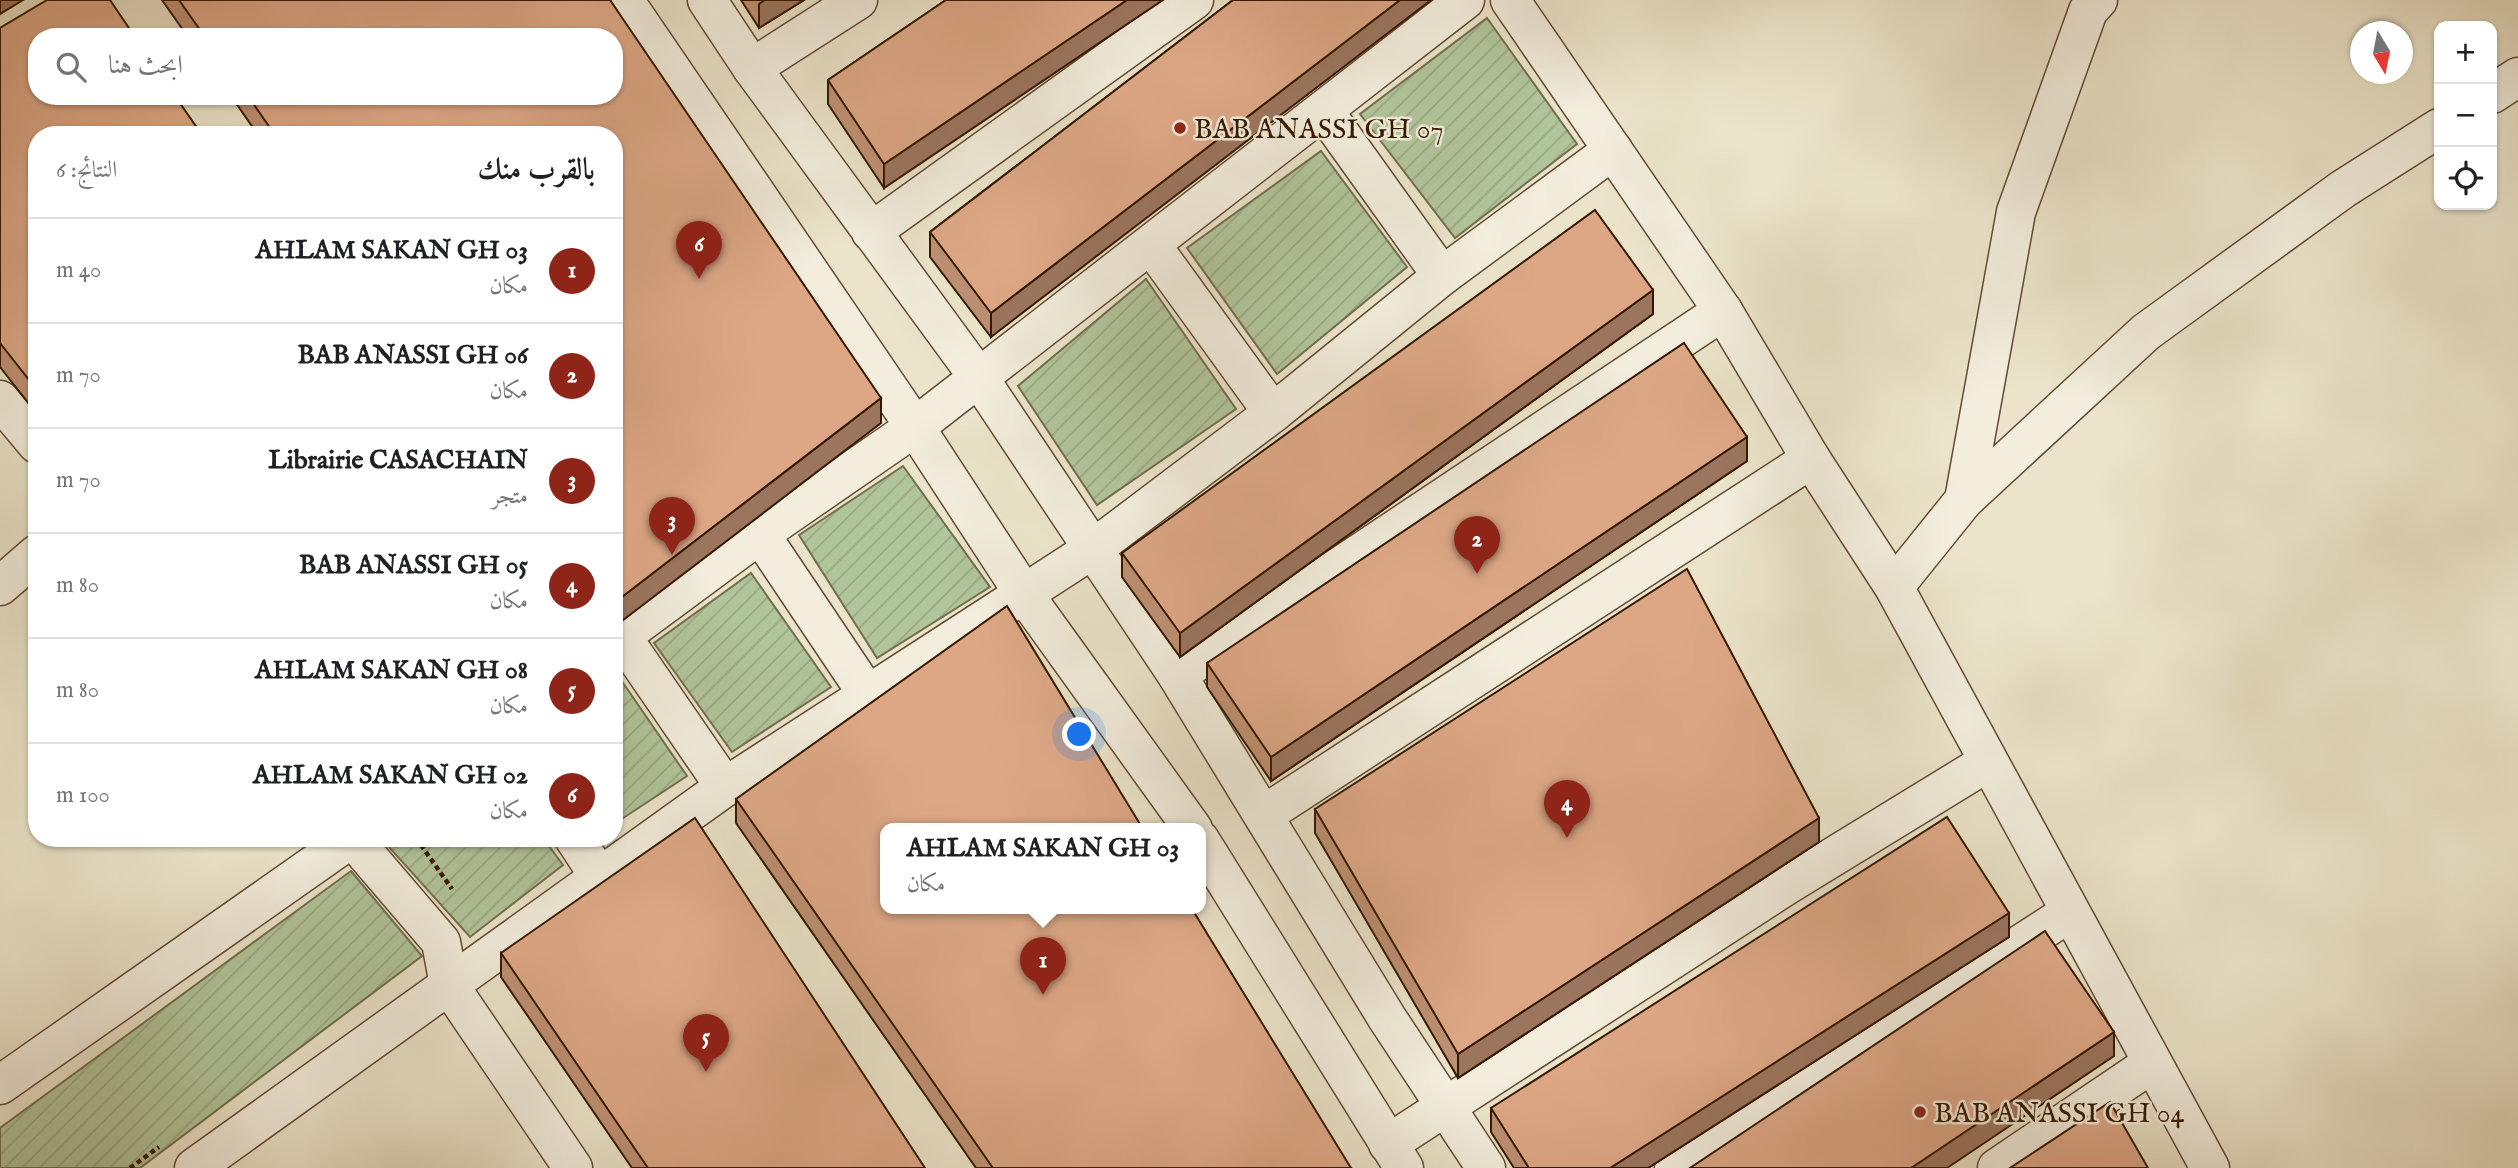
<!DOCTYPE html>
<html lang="ar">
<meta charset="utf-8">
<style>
body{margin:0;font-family:"IM FELL English",Amiri,serif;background:#f2f2f2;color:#202124;direction:rtl}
.controls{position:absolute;right:21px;top:21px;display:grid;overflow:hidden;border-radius:14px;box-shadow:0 2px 5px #0004}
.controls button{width:63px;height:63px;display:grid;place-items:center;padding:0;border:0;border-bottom:2px solid #e0e0e0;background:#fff;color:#202124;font:35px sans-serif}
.compass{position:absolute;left:2350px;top:21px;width:63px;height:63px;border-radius:50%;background:#fff;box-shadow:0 2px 5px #0004;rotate:170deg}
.you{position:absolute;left:1080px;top:735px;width:24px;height:24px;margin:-18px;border:5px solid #fff;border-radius:50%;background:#1a73e8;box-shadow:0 0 0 10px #1a73e833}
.badge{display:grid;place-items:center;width:46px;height:46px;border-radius:50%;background:#8f2418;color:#fff;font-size:23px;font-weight:700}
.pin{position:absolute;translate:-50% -58px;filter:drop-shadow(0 2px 4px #0008)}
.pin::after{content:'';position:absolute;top:37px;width:24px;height:21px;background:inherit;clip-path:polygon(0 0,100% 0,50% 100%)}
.popup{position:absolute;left:880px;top:823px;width:326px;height:91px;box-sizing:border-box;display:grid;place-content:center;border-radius:14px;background:#fff;filter:drop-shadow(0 2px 5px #0005);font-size:23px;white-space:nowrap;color:#757577}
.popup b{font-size:26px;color:#202124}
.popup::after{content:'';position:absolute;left:50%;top:100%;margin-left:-14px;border:14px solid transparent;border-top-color:#fff}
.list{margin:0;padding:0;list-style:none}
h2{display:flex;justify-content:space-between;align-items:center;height:91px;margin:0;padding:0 28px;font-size:30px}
h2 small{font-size:23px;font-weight:400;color:#757577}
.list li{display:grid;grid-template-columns:46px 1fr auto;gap:21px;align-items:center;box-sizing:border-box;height:105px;padding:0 28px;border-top:2px solid #e0e0e0}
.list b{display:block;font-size:26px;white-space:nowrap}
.list p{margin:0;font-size:23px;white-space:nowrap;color:#757577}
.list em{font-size:23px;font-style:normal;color:#757577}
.icon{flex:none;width:38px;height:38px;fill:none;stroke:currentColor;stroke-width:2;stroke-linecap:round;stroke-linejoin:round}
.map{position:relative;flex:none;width:2518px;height:1168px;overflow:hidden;direction:ltr}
.search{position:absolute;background:#fff;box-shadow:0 2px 5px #0004;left:28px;top:28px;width:595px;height:77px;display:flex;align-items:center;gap:18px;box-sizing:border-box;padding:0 24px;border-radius:28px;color:#757577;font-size:26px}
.panel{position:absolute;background:#fff;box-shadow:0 2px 5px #0004;left:28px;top:126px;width:595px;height:721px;border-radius:28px;direction:rtl}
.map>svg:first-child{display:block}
.garden{fill:url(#garden-furrows);stroke:#736e4e;stroke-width:2}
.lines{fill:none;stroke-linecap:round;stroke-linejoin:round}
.minor-casing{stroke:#624b33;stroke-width:41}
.path{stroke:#351801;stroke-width:4.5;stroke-dasharray:5 3.5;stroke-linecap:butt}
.minor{stroke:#f2eddd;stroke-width:38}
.wall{fill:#be9073;stroke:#351801;stroke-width:2}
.shaded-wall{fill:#9b755e;stroke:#351801;stroke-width:2}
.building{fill:#dda786;stroke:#351801;stroke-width:2}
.poi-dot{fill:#8f2418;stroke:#f2eddd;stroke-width:2.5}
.labels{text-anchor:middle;stroke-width:5;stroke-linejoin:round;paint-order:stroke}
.poi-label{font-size:28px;fill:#351801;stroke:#f2eddd;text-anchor:start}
</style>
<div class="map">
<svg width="2518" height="1168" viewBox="0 0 2518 1168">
<defs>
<pattern id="garden-furrows" width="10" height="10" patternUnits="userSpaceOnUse" patternTransform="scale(1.75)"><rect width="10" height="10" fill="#b1c59b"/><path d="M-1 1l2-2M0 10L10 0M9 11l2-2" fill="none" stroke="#99a884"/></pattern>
</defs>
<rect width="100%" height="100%" fill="#ebe4ca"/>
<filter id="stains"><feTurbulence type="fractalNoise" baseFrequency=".00286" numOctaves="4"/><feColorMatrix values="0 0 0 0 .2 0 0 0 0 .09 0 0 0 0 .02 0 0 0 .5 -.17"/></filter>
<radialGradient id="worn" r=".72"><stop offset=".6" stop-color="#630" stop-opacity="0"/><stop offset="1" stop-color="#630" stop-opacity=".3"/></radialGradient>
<g class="garden">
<polygon points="1487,18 1577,144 1455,238 1360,114"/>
<polygon points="1321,151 1407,267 1277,374 1187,248"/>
<polygon points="1146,279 1236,409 1097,505 1018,386"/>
<polygon points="903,466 990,587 877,658 799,535"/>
<polygon points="751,573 831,687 732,752 654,643"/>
<polygon points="619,677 687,776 614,824 614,680"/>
<polygon points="399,838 543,838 563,865 470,937 388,846"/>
<polygon points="351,871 422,956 140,1168 0,1168 0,1128"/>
</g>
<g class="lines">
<g class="minor-casing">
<g id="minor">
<polyline points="624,0 915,427 1024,594 1193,829"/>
<polyline points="707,0 752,68 979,378 1177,675 1387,1018 1486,1168"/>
<polyline points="1510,0 1723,311 1811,459 1894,587 2210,1168"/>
<polyline points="752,68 858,0"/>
<polyline points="2492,94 2518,77"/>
<polyline points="1324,111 1442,276"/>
<polyline points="871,232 1194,0"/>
<polyline points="1152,246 1273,413"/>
<polyline points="0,400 37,444"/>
<polyline points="1964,500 2016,212 2088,11 2098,0"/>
<polyline points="760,534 868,695"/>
<polyline points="0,586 37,554"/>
<polyline points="1894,587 1964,500 2146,332 2343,189 2439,128"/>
<polyline points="622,637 725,787"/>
<polyline points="614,642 760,534 915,427 1465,0"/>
<polyline points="1177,675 1723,311"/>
<polyline points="1265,814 1811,459"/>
<polyline points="352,838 441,942 449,985 573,1168"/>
<polyline points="574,838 599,876"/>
<polyline points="1200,840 1404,1168"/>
<polyline points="0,1085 352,838"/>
<polyline points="1388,1144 1787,885 1988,762"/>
<polyline points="194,1168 725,787 1093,549 1273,413 1442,276 1613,150"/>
<polyline points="1674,1168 2069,913"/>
<polyline points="1997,1168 2151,1064"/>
</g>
</g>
<g class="path">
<polyline points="416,838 452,889"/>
<polyline points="130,1168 159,1147"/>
</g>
<use href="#minor" class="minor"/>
</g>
<g class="wall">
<polygon points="162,0 610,0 881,423 614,135 258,135 231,96 614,96 614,37 188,37"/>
<polygon points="741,0 804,0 759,28"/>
<polygon points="946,0 884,188 828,104 828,80"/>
<polygon points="1233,0 991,337 930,257 930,232"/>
<polygon points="0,28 37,135 37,414 0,367"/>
<polygon points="1653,314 1180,657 1122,577 1122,553"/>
<polygon points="1747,461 1271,781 1207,687 1207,663"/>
<polygon points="736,799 1351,1168 976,1168 736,823"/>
<polygon points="1315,809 1819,842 1458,1078 1315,833"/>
<polygon points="2009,937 1648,1168 1514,1168 1491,1132 1491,1108"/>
<polygon points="501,953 925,1168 632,1168 501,977"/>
</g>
<g class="shaded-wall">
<polygon points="0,0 23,0 0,14"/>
<polygon points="765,0 804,0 759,28 759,4"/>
<polygon points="1127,0 1163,0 884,188 884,164"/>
<polygon points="1400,0 1431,0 991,337 991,313"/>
<polygon points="1653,290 1653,314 1180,657 1180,633"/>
<polygon points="881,398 881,423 614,627 614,603"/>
<polygon points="1747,437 1747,461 1271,781 1271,757"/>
<polygon points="1819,818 1819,842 1458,1078 1458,1054"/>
<polygon points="2009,913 2009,937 1648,1168 1610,1168"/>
<polygon points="2114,1032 2114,1056 1947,1168 1911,1168"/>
</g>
<g class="building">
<polygon points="47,0 110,0 135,37 37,37 37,96 175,96 202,135 37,135 37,390 0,343 0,28"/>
<polygon points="179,0 610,0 881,398 614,603 614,135 275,135 248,96 614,96 614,37 205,37"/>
<polygon points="946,0 1127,0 884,164 828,80"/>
<polygon points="1233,0 1400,0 991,313 930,232"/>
<polygon points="1595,210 1653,290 1180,633 1122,553"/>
<polygon points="1684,343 1747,437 1271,757 1207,663"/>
<polygon points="1687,569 1819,818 1458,1054 1315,809"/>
<polygon points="1007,606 1143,829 886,829 886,909 1192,909 1351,1168 993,1168 736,799"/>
<polygon points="1947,817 2009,913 1610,1168 1529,1168 1491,1108"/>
<polygon points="695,818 925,1168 648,1168 501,953"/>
<polygon points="2045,931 2114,1032 1911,1168 1690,1168"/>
<polygon points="2110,1102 2148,1168 2010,1168"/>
</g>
<g class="poi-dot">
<circle cx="1180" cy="128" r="7"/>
<circle cx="1920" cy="1112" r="7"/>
</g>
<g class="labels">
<g class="poi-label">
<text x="1194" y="138">BAB ANASSI GH 07</text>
<text x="1934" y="1122">BAB ANASSI GH 04</text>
</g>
</g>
<rect width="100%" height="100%" filter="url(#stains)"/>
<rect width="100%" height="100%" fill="url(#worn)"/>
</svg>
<div class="controls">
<button>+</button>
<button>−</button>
<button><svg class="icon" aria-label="locate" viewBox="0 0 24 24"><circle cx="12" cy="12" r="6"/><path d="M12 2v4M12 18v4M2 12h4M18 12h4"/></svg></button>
</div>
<svg class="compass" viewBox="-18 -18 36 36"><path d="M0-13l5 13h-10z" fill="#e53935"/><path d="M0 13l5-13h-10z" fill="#757577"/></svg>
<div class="you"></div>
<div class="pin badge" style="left:1043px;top:995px">1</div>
<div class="popup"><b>AHLAM SAKAN GH 03</b>مكان</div>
<div class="pin badge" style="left:1477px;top:574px">2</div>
<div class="pin badge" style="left:672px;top:555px">3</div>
<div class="pin badge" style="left:1567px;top:838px">4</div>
<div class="pin badge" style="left:706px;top:1072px">5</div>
<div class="pin badge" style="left:699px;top:279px">6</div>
<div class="search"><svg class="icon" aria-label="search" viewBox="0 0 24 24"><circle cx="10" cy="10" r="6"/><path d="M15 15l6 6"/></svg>ابحث هنا</div>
<section class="panel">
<h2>بالقرب منك<small>النتائج: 6</small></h2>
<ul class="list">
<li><span class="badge">1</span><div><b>AHLAM SAKAN GH 03</b><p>مكان</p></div><em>40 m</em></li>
<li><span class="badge">2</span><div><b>BAB ANASSI GH 06</b><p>مكان</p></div><em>70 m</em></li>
<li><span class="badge">3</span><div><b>Librairie CASACHAIN</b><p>متجر</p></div><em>70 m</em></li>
<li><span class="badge">4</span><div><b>BAB ANASSI GH 05</b><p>مكان</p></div><em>80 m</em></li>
<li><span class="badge">5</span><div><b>AHLAM SAKAN GH 08</b><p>مكان</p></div><em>80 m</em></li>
<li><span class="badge">6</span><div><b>AHLAM SAKAN GH 02</b><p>مكان</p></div><em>100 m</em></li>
</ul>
</section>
</div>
